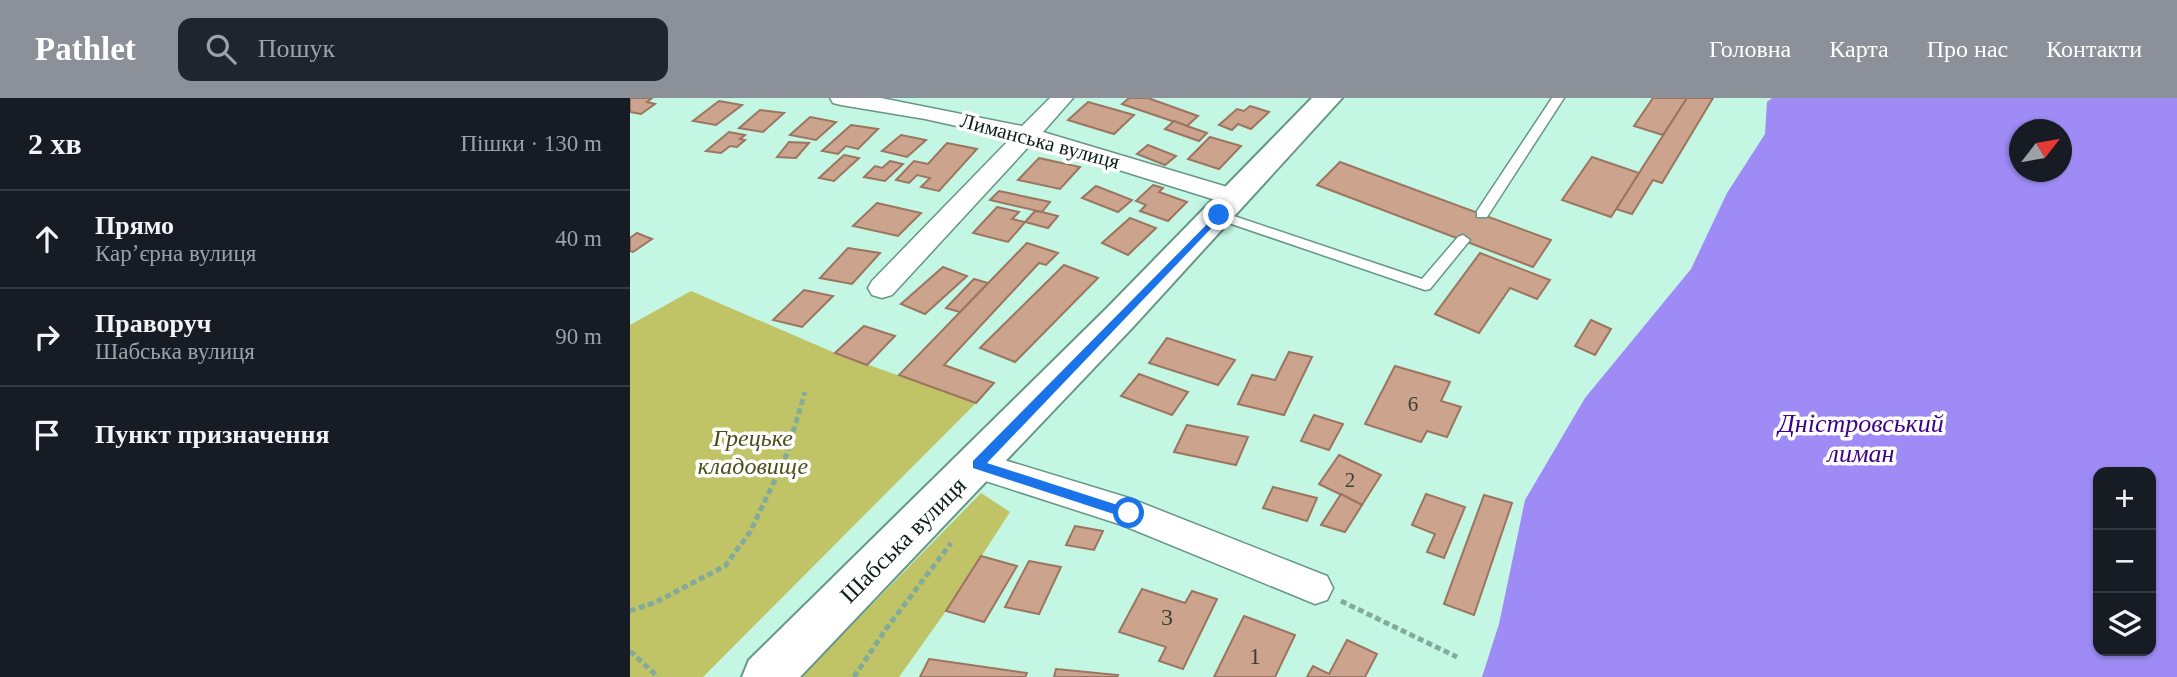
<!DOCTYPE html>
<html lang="uk">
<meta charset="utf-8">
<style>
body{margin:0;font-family:Georgia,serif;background:#20242c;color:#f1f3f6}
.controls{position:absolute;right:21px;bottom:21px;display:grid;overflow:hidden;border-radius:14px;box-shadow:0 2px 5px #0004}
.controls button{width:63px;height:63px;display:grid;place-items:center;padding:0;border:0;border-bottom:2px solid #363941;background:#171b24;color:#f1f3f6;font:35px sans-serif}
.compass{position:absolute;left:1379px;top:21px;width:63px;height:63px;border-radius:50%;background:#171b24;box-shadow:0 2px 5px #0004;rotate:59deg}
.stop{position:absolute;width:21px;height:21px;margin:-16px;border:5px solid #1a73e8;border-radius:50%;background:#fff}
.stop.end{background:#1a73e8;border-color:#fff;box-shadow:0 2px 7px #0008}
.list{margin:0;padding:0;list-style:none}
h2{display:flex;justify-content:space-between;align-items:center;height:91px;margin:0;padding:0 28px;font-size:30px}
h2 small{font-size:23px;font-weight:400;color:#9ea1a6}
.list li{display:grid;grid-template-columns:46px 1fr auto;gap:21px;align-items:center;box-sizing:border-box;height:98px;padding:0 28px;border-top:2px solid #363941}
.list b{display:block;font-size:26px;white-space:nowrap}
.list p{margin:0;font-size:23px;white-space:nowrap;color:#9ea1a6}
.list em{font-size:23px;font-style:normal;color:#9ea1a6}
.icon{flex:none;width:38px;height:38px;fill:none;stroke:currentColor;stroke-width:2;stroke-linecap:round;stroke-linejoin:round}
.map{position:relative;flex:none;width:1547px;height:579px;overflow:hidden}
header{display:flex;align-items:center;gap:42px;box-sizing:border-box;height:98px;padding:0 35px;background:#8c9099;color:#fff}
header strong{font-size:33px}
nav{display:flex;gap:38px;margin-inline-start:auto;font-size:24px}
.search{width:490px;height:63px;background:#20242c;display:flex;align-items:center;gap:18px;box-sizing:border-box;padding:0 24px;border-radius:14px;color:#9ea1a6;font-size:26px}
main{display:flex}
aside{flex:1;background:#171b24}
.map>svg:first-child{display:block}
.green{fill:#c0c366}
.water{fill:#9f8bf6;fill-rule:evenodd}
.building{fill:#cca38c;stroke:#9c7560;stroke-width:2}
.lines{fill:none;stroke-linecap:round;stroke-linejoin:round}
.lane-casing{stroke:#669685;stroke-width:3}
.street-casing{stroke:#669685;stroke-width:3}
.secondary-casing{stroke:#669685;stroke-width:4}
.path{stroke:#83ab9c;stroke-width:5;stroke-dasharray:6 3.5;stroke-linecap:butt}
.lane{fill:#fff;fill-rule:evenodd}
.street{fill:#fff;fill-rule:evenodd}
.secondary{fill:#fff;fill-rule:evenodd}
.route{fill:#1a73e8}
.labels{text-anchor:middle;stroke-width:7;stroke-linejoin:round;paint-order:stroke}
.far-street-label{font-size:21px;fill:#0c2019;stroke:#fff}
.number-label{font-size:21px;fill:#3c4136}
.park-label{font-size:24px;font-style:italic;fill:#4c4d18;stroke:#fff}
.street-label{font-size:24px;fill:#0c2019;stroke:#fff}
.near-number-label{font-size:24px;fill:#3c4136}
.water-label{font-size:26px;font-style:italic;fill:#3c0188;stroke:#fff}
</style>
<header>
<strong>Pathlet</strong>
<div class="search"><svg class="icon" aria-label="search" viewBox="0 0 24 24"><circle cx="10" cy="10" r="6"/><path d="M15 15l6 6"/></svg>Пошук</div>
<nav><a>Головна</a><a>Карта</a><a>Про нас</a><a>Контакти</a></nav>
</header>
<main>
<aside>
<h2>2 хв<small>Пішки · 130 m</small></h2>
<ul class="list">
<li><svg class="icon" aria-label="ahead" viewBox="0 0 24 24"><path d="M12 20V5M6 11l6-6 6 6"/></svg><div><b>Прямо</b><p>Карʼєрна вулиця</p></div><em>40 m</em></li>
<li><svg class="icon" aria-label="right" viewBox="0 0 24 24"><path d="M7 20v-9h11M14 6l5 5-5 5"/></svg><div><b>Праворуч</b><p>Шабська вулиця</p></div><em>90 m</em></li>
<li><svg class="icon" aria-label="arrive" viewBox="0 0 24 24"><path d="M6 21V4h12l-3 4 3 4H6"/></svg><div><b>Пункт призначення</b></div></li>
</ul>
</aside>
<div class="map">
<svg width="1547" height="579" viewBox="0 0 1547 579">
<rect width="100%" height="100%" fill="#c3f6e3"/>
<g class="green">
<polygon points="61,193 205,255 346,305 73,579 0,579 0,227"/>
<polygon points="351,395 380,414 316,513 269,579 171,579"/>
</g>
<path class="water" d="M 1142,0 L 1547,0 L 1547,579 L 852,579 L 869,526 L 895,402 L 955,300 L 1061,171 L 1097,95 L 1135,36 L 1137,4 ZM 1390,32 L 1432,32 L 1432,74 L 1390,74 ZM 1468,374 L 1521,374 L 1521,553 L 1468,553 Z"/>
<g class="building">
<polygon points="0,0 22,0 17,4 25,6 11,16 0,14"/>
<polygon points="499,0 518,0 568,18 557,28 492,6"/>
<polygon points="1023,0 1057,0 1033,37 1004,28"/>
<polygon points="1057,0 1083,0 1032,85 1023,82 1002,116 986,111"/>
<polygon points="89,3 112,7 86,27 63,23"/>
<polygon points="458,4 504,17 484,36 438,22"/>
<polygon points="620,8 639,14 621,31 608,26 602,32 589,27 607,11 614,13"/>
<polygon points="130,12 154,15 133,34 109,30"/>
<polygon points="180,19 206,24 186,42 160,37"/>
<polygon points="544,23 557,28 577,35 569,43 535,31"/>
<polygon points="221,27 248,31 228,51 216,48 208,56 192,53"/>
<polygon points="99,34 115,37 110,41 115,42 107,49 100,48 91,55 76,53"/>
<polygon points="271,37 296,42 277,59 252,53"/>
<polygon points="580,39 611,48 589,71 558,61"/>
<polygon points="159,44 179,45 166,60 147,59"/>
<polygon points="317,45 347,51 309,93 291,89 300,80 287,77 279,85 266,82 284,63 298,66"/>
<polygon points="518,47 546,58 535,67 507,56"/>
<polygon points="214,57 229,60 204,83 189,80"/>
<polygon points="962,59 1009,75 981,119 932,102"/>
<polygon points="409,60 450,69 430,91 388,82"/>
<polygon points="260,63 273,66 255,83 234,79 245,68 252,70"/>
<polygon points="710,64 921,142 903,169 687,87"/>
<polygon points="523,87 533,90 529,94 557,104 538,123 510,113 516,107 506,103"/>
<polygon points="466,88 502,102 488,114 452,100"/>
<polygon points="369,93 420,104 412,114 360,102"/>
<polygon points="247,105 291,115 268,138 223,128"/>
<polygon points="367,109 389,114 382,121 395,124 378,144 343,135"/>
<polygon points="405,113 412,114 428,118 418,130 395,124"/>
<polygon points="500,120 526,130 498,157 472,145"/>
<polygon points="7,135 22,141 3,154 0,153 0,140"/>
<polygon points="397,145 428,155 416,167 409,165 314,267 364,285 346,305 269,277"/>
<polygon points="218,150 250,155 222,186 190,180"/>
<polygon points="850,155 920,182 907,201 880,190 849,235 805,216"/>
<polygon points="434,167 468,180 385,264 350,250"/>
<polygon points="313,169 337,178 295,216 271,206"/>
<polygon points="344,181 358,185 330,214 316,210"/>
<polygon points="174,192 203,198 172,229 143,222"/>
<polygon points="961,222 981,231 965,257 945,248"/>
<polygon points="234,228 265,238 237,267 205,255"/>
<polygon points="537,240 605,262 588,287 519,265"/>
<polygon points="659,254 682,259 654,317 608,306 622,277 645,282"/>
<polygon points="765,268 820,284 811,303 831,309 817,339 797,333 791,344 735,326"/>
<polygon points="509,276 558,294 542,317 491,298"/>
<polygon points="684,317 713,326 699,352 671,343"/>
<polygon points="557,327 618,339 606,367 544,354"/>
<polygon points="709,357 751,377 732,407 689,386"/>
<polygon points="643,389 687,400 677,423 633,410"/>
<polygon points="711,396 732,407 715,434 691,427"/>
<polygon points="796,396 835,409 814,460 797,454 805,436 782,427"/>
<polygon points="854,397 882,405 844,517 814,506"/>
<polygon points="445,428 473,433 464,452 436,447"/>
<polygon points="351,458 387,468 354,524 316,513"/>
<polygon points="399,463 431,469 409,516 375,509"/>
<polygon points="512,491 555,505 562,493 587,501 553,571 529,563 536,549 489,534"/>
<polygon points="614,518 665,537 645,579 584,579"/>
<polygon points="717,542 747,556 735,579 677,579 683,568 699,576"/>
<polygon points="299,561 397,575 395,579 290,579"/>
<polygon points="426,571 488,577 487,579 424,579"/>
</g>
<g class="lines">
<g class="lane-casing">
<g id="lane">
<polygon points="922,0 934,0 857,119 847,119 847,113"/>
<polygon points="589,113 792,181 828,139 833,137 840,142 800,191 795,192 584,120 584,114"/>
</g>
</g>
<g class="street-casing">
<g id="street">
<polygon points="200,0 251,0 392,28 420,0 443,0 413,34 614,94 617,100 614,106 605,108 402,45 262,197 252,200 242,197 238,190 242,183 381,40 295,21 211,7 203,5"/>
<polygon points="348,354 499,400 697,478 703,490 697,502 685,506 492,427 337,377 332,367 337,357"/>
</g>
</g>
<g class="secondary-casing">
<polygon id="secondary" points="682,0 712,0 503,229 170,579 112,579 119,562 477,210"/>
</g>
<g class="path">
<polyline points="711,503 827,559"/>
<polyline points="0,513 26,504 95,468 120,434 155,361 175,294"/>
<polyline points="0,553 28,579"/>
<polyline points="224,579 256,531 321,445"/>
</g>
<use href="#lane" class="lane"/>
<use href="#street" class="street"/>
<use href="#secondary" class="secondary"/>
</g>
<polygon class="route" points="589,114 594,117 592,119 357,365 503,412 503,419 499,421 343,370 343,363"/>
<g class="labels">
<g class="far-street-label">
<text transform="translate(410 43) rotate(15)" y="7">Лиманська вулиця</text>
</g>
<g class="number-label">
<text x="783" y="313">6</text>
<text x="720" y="389">2</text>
</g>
<g class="park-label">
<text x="123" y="348">Грецьке<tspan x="123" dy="28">кладовище</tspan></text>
</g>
<g class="street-label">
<text transform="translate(273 442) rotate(-45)" y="8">Шабська вулиця</text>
</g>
<g class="near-number-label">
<text x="537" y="527">3</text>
<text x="625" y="566">1</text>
</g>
<g class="water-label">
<text x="1231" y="334">Дністровський<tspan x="1231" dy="30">лиман</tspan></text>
</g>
</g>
</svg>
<div class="controls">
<button>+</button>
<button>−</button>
<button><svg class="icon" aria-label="layers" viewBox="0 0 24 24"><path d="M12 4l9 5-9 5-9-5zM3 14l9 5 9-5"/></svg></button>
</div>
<svg class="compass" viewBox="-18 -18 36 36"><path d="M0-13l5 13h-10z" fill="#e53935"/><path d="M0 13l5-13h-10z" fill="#9ea1a6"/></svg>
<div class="stop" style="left:499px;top:415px"></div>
<div class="stop end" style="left:589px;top:117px"></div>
</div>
</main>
